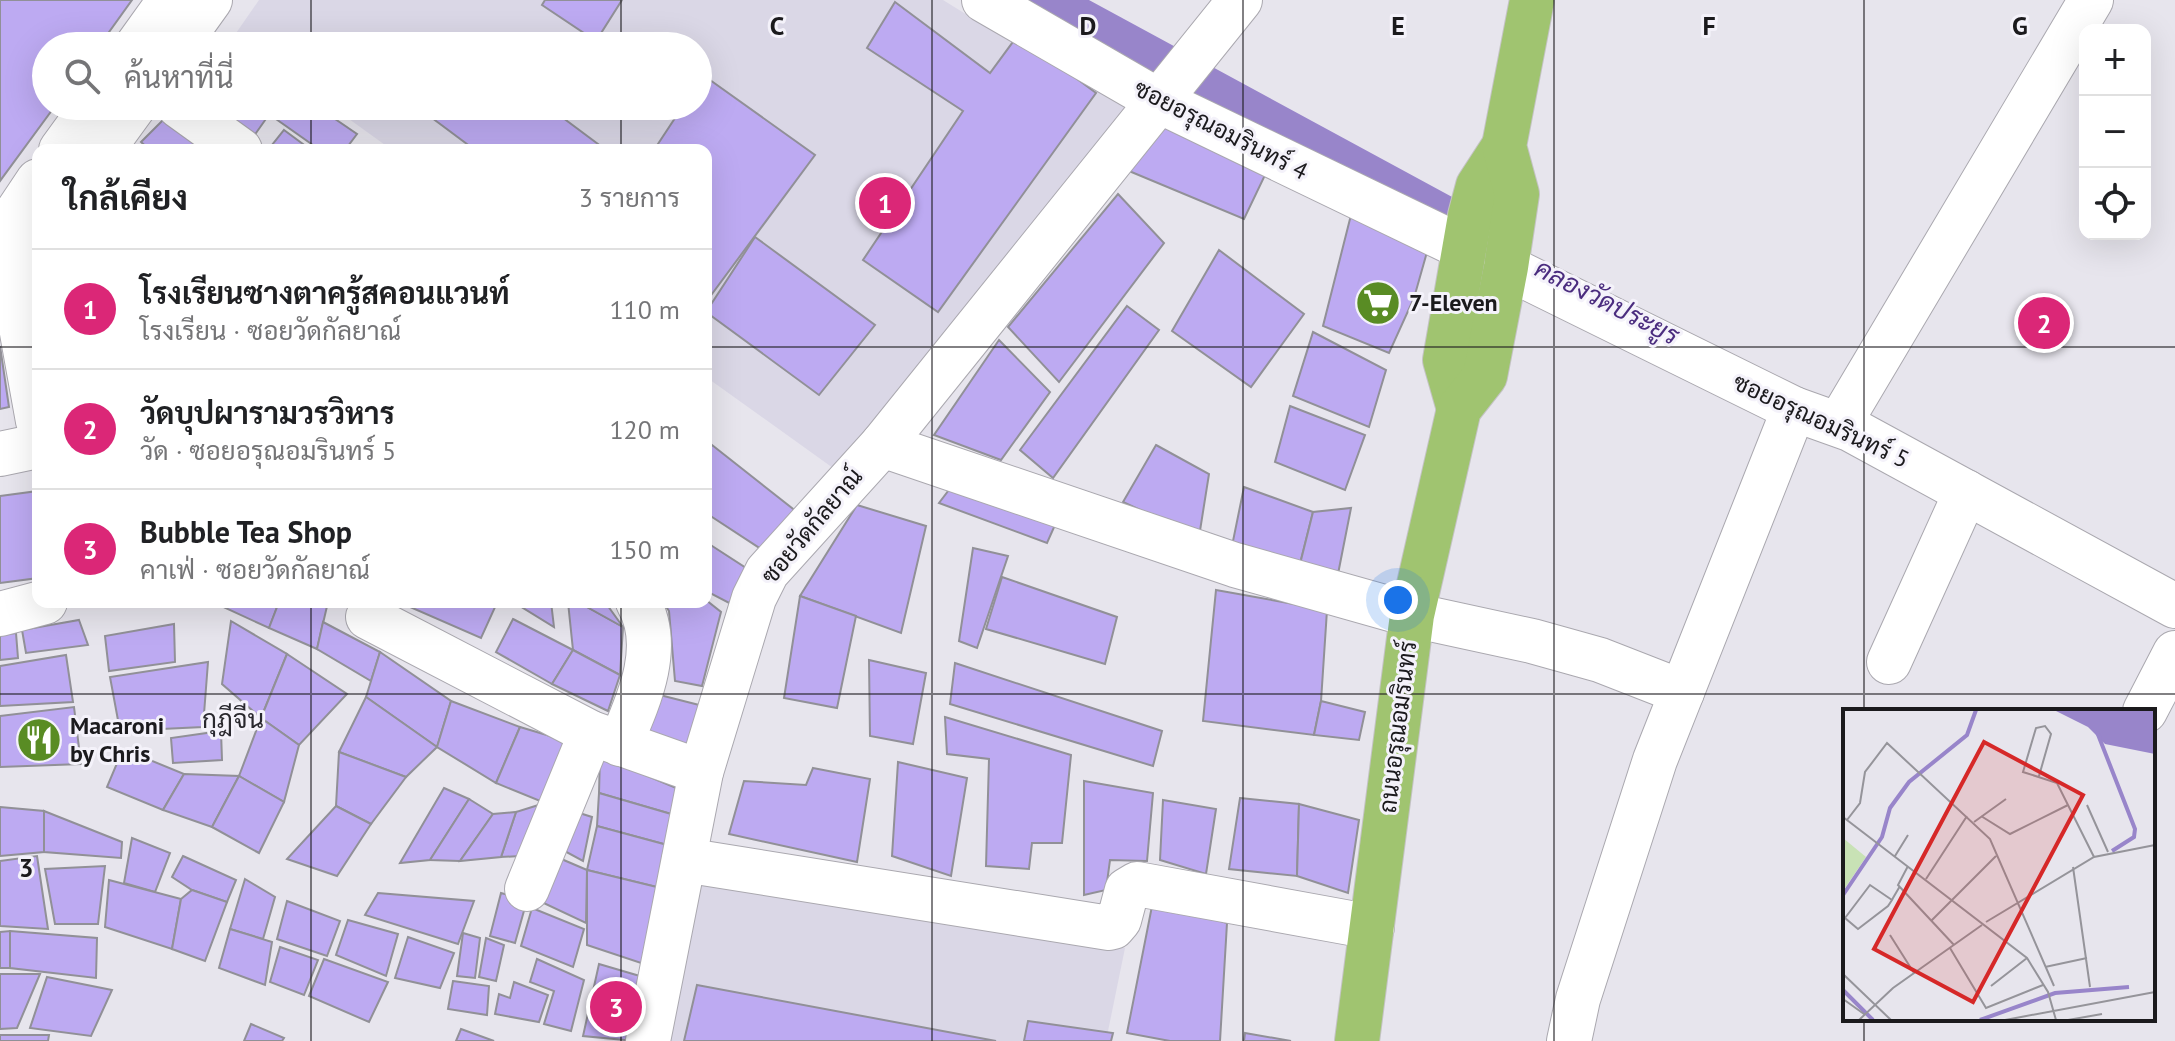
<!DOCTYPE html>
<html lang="th">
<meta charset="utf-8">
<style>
body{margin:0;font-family:"PT Sans",Sarabun,sans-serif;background:#f2f2f2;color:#202124}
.controls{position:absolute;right:24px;top:24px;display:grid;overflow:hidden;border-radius:16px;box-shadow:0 8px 32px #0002}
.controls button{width:72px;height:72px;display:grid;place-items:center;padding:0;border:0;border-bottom:2px solid #e0e0e0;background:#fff;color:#202124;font:40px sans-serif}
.you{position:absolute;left:1398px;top:600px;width:28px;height:28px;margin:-20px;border:6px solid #fff;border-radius:50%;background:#1a73e8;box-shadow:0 0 0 12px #1a73e833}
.badge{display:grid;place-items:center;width:52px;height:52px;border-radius:50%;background:#db2777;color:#fff;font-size:26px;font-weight:700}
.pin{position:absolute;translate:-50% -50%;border:4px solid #fff;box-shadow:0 2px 8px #0006}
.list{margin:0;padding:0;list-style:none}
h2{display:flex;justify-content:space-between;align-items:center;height:104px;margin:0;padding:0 32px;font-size:34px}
h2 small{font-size:26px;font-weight:400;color:#757577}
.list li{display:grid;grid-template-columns:52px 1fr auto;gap:24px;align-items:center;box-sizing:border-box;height:120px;padding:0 32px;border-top:2px solid #e0e0e0}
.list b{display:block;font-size:30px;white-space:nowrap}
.list p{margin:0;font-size:26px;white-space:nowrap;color:#757577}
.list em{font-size:26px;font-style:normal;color:#757577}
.icon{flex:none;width:44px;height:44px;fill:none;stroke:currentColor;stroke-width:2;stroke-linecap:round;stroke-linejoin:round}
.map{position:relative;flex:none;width:2175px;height:1041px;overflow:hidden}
.search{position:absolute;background:#fff;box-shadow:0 8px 32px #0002;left:32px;top:32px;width:680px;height:88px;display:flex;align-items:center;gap:20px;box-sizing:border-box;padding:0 28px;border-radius:44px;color:#757577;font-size:30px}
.panel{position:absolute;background:#fff;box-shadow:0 8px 32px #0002;left:32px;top:144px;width:680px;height:464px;border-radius:16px}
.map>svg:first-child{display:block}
.built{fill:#dad7e6}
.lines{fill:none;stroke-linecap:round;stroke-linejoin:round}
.canal{stroke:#9885ca;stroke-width:40}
.building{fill:#bdaaf2;stroke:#919097;stroke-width:2}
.minor-casing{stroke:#aaa8af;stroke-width:46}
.major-casing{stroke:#c4c3c4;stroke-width:46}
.minor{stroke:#fff;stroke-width:44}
.major{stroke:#a0c470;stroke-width:44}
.grid{fill:none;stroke:#1b1a1d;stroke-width:2;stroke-opacity:0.55}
.labels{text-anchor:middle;stroke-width:6;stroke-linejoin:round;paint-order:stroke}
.street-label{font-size:24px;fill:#1b1a1d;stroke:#f4f2fa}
.poi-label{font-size:24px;font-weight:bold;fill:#1b1a1d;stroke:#f4f2fa;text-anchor:start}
.water-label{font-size:26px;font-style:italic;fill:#4b2d7f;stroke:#f4f2fa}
.neighbourhood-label{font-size:26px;fill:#29282e;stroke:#f4f2fa}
.inset-river{fill:none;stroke:#9885ca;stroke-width:4}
.inset-road{fill:none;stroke:#95949a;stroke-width:2}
.view{fill:#d62828;fill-opacity:0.15;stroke:#d62828;stroke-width:4}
.inset-edge{fill:none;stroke:#1b1a1d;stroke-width:4}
.grid-label{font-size:26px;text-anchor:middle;font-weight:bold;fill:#1b1a1d;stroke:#f4f2fa;stroke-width:6;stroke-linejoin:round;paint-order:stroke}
</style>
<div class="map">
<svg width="2175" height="1041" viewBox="0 0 2175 1041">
<rect width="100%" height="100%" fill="#e7e5ed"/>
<g class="built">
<polygon points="259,0 943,0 1014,44 1137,108 840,473 706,377 706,150 392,150 331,106 698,106 698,46 248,46 234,36"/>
<polygon points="689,853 1125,948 1106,1041 649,1041"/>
</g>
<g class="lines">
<polyline class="canal" points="1047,0 1462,225"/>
</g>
<g class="building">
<polygon points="0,0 132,0 99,46 46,46 46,106 55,106 0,181"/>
<polygon points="545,0 622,0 596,41 542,5"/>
<polygon points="895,2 990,73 1018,35 1096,93 938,312 863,260 963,111 867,48"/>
<polygon points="703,75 815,155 706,302 706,150 654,150 683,106 698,106 698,83"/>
<polygon points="201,106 275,106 249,143"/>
<polygon points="285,106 316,106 357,134 345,150 320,150 276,119"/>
<polygon points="416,106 547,106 606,150 475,150"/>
<polygon points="1166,118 1266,173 1244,219 1129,171"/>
<polygon points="164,119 212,150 150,150 141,142"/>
<polygon points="284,130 311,150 268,150"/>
<polygon points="1118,194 1164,243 1059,382 1008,327"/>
<polygon points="1352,211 1427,252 1414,298 1389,353 1323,326"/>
<polygon points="755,237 875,325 819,395 706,312"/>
<polygon points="1219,250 1304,314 1251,387 1172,331"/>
<polygon points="1127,306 1159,330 1053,478 1020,450"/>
<polygon points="1313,332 1386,370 1369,427 1293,396"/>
<polygon points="999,340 1050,392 1001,460 934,435"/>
<polygon points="0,346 9,407 0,409"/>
<polygon points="1290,406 1365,435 1345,490 1275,462"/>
<polygon points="712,445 797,512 764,551 706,513 706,456"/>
<polygon points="1156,445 1209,474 1199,537 1123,502"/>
<polygon points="955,482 1055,525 1047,543 939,503"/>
<polygon points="1244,487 1313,512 1300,564 1232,546"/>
<polygon points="38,491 38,578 0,583 0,496"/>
<polygon points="857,505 926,526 901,633 800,596"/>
<polygon points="1351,508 1337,579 1300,564 1313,512"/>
<polygon points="706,542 746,568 735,606 706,591"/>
<polygon points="973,548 1008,556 977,648 959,641"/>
<polygon points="1002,577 1117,617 1105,664 986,629"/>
<polygon points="1216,590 1327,610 1321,701 1314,735 1203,721"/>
<polygon points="800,596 856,616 837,708 784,698"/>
<polygon points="706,600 721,612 702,686 675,681 669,611 663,602"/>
<polygon points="220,602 279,602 269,628 219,605"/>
<polygon points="279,602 328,602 317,649 269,628"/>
<polygon points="412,602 491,602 496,605 481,638 410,607"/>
<polygon points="519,602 551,602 554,627 520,606"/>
<polygon points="568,602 578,602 623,627 620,675 573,650"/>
<polygon points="578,602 605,602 623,627"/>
<polygon points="513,619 573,650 552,684 496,652"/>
<polygon points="79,620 88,645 26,653 22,630"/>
<polygon points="231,621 287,654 261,718 222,684"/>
<polygon points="323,622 380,652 371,681 317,649"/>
<polygon points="174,624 175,662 109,671 105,636"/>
<polygon points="16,633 18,658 0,660 0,635"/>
<polygon points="573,650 620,675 608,711 552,684"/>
<polygon points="380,652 451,701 437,747 366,697"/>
<polygon points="287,654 347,694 299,745 261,718"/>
<polygon points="66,655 73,702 0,706 0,666"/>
<polygon points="869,660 926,673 913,744 870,736"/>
<polygon points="208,662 203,727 120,731 110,677"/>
<polygon points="955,663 1162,731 1153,766 950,704"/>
<polygon points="648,692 711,708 696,762 630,740"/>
<polygon points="366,697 437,747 406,777 339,752"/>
<polygon points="451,701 520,727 496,783 437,747"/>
<polygon points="1321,701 1365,712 1359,740 1314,735"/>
<polygon points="74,707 81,764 0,767 0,716"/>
<polygon points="945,717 1071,755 1062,843 1032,843 1029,869 986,866 989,759 947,754"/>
<polygon points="261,718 299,745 284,802 239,776"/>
<polygon points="520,727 570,742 545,803 496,783"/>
<polygon points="221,731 222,760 173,763 171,738"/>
<polygon points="123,749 184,774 163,810 107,787"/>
<polygon points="339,752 406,777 371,824 336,806"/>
<polygon points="600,756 681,790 678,816 599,793"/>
<polygon points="898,762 967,778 951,876 892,856"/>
<polygon points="813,768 870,779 857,862 729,834 744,781 806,785"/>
<polygon points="184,774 239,776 212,827 163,810"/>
<polygon points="239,776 284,802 259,853 212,827"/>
<polygon points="1084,781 1153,793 1147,861 1110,860 1106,890 1084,895"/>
<polygon points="444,788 469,799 430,860 400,863"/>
<polygon points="599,793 678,816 671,846 597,826"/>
<polygon points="1240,798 1299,804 1297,876 1229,869"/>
<polygon points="469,799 493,814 460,861 430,860"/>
<polygon points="1163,800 1216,809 1206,874 1160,860"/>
<polygon points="545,803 520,856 501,857 516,812"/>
<polygon points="1299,804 1359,820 1348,893 1297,876"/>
<polygon points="336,806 371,824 337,876 287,859"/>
<polygon points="0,807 44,811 44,852 0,856"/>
<polygon points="44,811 122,842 121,858 44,852"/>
<polygon points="573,811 592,817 583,861 559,848"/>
<polygon points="516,812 501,857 460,861 493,814"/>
<polygon points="597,826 671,846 665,889 587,870"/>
<polygon points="132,838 170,853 155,892 124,883"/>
<polygon points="552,855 587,870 586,923 533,898"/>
<polygon points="37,856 48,929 0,926 0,861"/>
<polygon points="183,856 236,880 227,902 192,890 172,877"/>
<polygon points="105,866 98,924 55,924 45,869"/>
<polygon points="587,870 665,889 653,967 587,945"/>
<polygon points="245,879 275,897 263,939 230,929"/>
<polygon points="109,880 181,899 172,949 105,927"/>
<polygon points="192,890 227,902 205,961 172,949 181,899"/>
<polygon points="378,893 474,901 458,944 365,915"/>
<polygon points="501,893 527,900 515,943 490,936"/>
<polygon points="287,901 340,921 327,956 277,939"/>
<polygon points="1153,901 1227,923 1220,1041 1170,1041 1127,1033"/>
<polygon points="532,908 584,929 573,967 521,946"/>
<polygon points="348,920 398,934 386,976 336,955"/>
<polygon points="230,929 272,942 265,985 219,968"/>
<polygon points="10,931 10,968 0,968 0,932"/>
<polygon points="10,931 97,938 96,978 10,968"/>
<polygon points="463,933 480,938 475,978 457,976"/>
<polygon points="408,937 454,953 440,988 395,978"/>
<polygon points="486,938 504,945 496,981 479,977"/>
<polygon points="280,947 318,960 304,995 270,982"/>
<polygon points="324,959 388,982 369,1022 309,996"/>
<polygon points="537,959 584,980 571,1031 544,1024 554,991 530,982"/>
<polygon points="599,964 650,979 635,1041 583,1036"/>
<polygon points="0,974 40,974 17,1028 0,1029"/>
<polygon points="47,977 112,990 91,1036 30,1028"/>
<polygon points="453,981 489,986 487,1015 448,1009"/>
<polygon points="514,982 548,995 539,1022 495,1014 499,994 510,998"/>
<polygon points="697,985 996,1041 684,1041"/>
<polygon points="1028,1021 1113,1033 1111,1041 1024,1041"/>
<polygon points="251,1024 284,1038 282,1041 244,1041"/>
<polygon points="461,1029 494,1041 456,1041"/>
<polygon points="1245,1033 1291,1041 1244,1041"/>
<polygon points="0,1035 49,1035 48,1041 0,1041"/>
</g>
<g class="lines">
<g class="minor-casing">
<g id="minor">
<polyline points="984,0 1157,100 1464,248"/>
<polyline points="137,46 170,0"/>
<polyline points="177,46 210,0"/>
<polyline points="179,106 240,150"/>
<polyline points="61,150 93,106"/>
<polyline points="102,150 134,106"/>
<polyline points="0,238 38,181"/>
<polyline points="1506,267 1794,409 1850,429 2175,606"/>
<polyline points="16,270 17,305 38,421"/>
<polyline points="16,270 38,240"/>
<polyline points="1839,424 2091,0"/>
<polyline points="882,445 1235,565 1412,615 1532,641 1600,660 1682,692"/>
<polyline points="0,454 38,446"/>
<polyline points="0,614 45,602"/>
<polyline points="368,617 591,733 701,772"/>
<polyline points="1889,662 1966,492"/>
<polyline points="2145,711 2175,653"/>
<path d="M 620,744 C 638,702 664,647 638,602"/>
<polyline points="684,860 1109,928 1113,927 1119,920 1127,890 1137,884 1372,927"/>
<polyline points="527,889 591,733"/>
<polyline points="648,1041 701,772 754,598 767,572 882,445 1240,0"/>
<polyline points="1569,1041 1578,999 1655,760 1794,409"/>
</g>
</g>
<g class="major-casing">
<g id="major">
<polyline points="1459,409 1445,360 1470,216 1478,186 1504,146"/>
<polyline points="1357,1041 1412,615 1459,409 1485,376 1506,267 1517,194 1504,146 1532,0"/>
</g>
</g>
<use href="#minor" class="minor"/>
<use href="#major" class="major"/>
</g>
<path class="grid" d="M 311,0 L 311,46M 621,0 L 621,46M 932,0 L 932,1041M 1243,0 L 1243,1041M 1554,0 L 1554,1041M 1864,0 L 1864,711M 311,106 L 311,150M 621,106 L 621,150M 0,347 L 38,347M 706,347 L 2175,347M 311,602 L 311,1041M 621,602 L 621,1041M 0,694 L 2175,694M 1864,1019 L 1864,1041"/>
<defs>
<g id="supermarket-disc" transform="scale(2.3)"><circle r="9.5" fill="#598c24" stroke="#f4f2fa"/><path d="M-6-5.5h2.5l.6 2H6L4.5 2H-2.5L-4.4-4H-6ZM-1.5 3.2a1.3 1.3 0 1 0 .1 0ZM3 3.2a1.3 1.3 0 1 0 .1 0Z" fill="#fff"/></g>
<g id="restaurant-disc" transform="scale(2.3)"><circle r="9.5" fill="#598c24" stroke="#f4f2fa"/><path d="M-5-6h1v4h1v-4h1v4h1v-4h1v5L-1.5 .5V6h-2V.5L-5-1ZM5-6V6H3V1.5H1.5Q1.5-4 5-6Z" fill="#fff"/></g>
</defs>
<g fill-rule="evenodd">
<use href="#supermarket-disc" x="1378" y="303"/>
<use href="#restaurant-disc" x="39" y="740"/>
</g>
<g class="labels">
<g class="street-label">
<text transform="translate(1221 130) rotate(27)" y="8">ซอยอรุณอมรินทร์ 4</text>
<text transform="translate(1821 421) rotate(25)" y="8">ซอยอรุณอมรินทร์ 5</text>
<text transform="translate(812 526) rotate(-50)" y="8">ซอยวัดกัลยาณ์</text>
<text transform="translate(1398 727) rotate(-83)" y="8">ถนนอรุณอมรินทร์</text>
</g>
<g class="poi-label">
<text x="1409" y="311">7-Eleven</text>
<text x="70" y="734">Macaroni<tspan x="70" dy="28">by Chris</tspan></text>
</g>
<g class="water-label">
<text transform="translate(1607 302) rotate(27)" y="9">คลองวัดประยูร</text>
</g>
<g class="neighbourhood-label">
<text x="233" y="728">กุฎีจีน</text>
</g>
</g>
<g transform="translate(1843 709)">
<rect width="312" height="312" fill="#e7e5ed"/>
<path d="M 0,129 L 23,148 L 0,182 Z" fill="#c8e2b5"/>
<path d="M 211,1 L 312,1 L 312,45 L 262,35 L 245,18 Z" fill="#9885ca"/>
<path class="inset-river" d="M 254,23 L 292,120 L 291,128 L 269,142M 0,186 L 39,128 L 47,99 L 66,73 L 124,26 L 133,1M 0,281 L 30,311M 137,311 L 212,284 L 286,278"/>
<path class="inset-road" d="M 196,67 L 208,25 L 202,17 L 193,19 L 180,63 L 214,74 L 251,148M 244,96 L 265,143M 138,107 L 167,125 L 225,96M 0,108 L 184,249 L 205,283 L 213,311M 4,111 L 17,94 L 22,63 L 44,34 L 147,130 L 211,277M 131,113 L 163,90M 52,147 L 65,126M 65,157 L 55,176 L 111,236M 230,158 L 247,278M 83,170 L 124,107M 49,191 L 27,176 L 2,209 L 15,220 L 45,197 L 49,191 L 50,189 L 57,177M 89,211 L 153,147M 143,213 L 251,148 L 312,136M 47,226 L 71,264M 107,239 L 143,299 L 200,276M 202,258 L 244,249M 0,265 L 48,311M 148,277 L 184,249M 0,290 L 21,305M 16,311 L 50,279 L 139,216M 162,311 L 312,283M 225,311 L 259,305"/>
<path class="view" d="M 141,33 L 240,86 L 130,293 L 31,240 Z"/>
<rect width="312" height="312" class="inset-edge"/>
</g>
<g class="grid-label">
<text x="777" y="35">C</text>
<text x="1088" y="35">D</text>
<text x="1398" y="35">E</text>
<text x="1709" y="35">F</text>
<text x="2020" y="35">G</text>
<text x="26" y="877">3</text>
</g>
</svg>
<div class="controls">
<button>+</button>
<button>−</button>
<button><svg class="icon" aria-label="locate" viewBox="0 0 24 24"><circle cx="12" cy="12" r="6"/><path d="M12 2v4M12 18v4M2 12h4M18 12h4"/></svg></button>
</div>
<div class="you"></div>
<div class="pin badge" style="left:885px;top:203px">1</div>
<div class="pin badge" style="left:2044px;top:323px">2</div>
<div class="pin badge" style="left:616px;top:1007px">3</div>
<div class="search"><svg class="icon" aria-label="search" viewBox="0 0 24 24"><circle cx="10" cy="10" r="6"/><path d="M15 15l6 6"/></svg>ค้นหาที่นี่</div>
<section class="panel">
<h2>ใกล้เคียง<small>3 รายการ</small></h2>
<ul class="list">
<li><span class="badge">1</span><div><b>โรงเรียนซางตาครู้สคอนแวนท์</b><p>โรงเรียน · ซอยวัดกัลยาณ์</p></div><em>110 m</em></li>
<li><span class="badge">2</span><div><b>วัดบุปผารามวรวิหาร</b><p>วัด · ซอยอรุณอมรินทร์ 5</p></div><em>120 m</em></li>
<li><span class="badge">3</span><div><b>Bubble Tea Shop</b><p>คาเฟ่ · ซอยวัดกัลยาณ์</p></div><em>150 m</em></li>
</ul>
</section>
</div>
